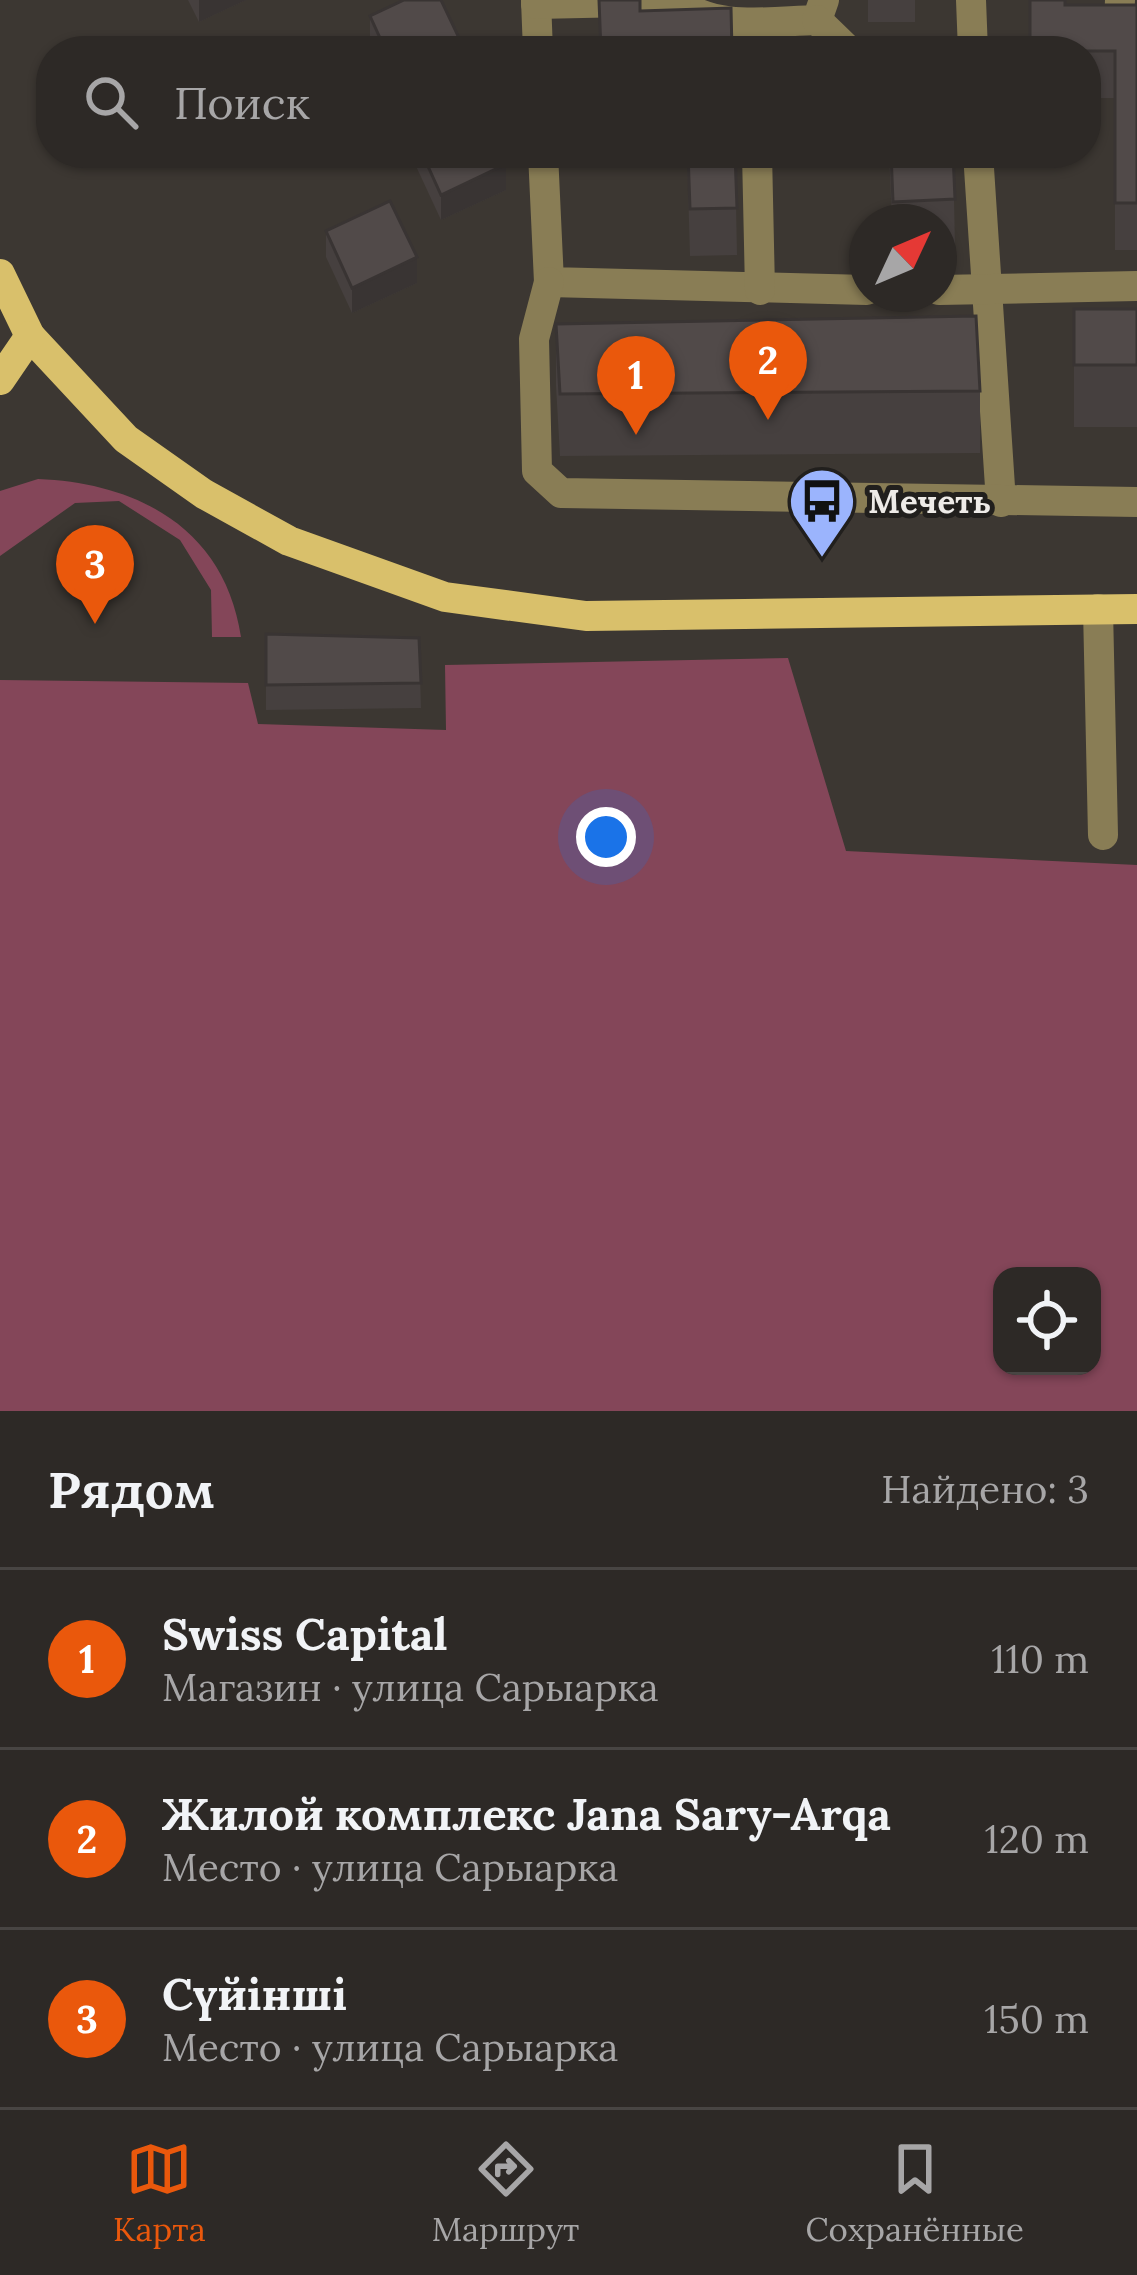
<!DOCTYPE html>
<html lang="ru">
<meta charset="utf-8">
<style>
body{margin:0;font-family:Lora,serif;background:#35312e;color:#f1f3f6}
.controls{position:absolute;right:36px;bottom:36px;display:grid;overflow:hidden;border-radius:24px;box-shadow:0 3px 9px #0004}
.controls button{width:108px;height:108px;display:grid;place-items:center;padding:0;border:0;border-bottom:3px solid #484543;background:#2d2926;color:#f1f3f6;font:60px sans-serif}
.compass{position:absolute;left:849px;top:204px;width:108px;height:108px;border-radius:50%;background:#2d2926;box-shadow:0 3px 9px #0004;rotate:46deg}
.you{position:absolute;left:606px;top:837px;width:42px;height:42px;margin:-30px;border:9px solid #fff;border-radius:50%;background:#1a73e8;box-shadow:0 0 0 18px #1a73e833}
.badge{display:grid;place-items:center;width:78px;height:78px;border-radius:50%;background:#ea580c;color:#fff;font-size:39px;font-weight:700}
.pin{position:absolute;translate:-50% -99px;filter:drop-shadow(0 3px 6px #0008)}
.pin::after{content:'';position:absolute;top:63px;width:42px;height:36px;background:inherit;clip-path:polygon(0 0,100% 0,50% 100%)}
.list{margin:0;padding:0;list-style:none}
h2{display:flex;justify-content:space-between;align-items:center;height:156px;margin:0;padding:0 48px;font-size:51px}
h2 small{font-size:39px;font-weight:400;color:#a7a6a7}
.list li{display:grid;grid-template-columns:78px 1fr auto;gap:36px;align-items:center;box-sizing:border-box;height:180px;padding:0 48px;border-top:3px solid #484543}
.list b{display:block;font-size:45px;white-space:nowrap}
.list p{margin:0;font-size:39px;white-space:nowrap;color:#a7a6a7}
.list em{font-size:39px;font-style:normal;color:#a7a6a7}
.icon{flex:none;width:66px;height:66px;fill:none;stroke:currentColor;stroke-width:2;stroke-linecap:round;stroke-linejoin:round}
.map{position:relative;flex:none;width:1137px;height:1411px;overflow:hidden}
.search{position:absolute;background:#2d2926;box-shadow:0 3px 9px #0004;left:36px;right:36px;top:36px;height:132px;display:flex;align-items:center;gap:30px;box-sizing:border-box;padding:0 42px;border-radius:48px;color:#a7a6a7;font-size:45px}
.sheet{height:696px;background:#2d2926}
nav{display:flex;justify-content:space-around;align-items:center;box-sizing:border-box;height:168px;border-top:3px solid #484543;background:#2d2926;font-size:33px;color:#a7a6a7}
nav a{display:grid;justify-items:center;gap:6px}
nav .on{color:#ea580c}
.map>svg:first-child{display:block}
.green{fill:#844659;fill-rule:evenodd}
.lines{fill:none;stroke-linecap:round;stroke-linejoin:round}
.minor{stroke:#897d55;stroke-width:30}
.major{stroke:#d9c06b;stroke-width:30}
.wall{fill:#46403f}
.shaded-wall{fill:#393433}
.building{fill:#514a49;stroke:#393433;stroke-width:3}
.labels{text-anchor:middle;stroke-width:10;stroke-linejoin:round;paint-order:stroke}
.poi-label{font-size:33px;font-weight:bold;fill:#eeebe8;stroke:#211f1d;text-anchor:start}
</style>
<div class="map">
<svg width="1137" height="1411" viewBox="0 0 1137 1411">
<rect width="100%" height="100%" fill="#3c3732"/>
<g class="green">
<path d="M 38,479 C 140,483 225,530 241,637 L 212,637 L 211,590 L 180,540 L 119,501 L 75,503 L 0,556 L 0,491 Z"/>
<path d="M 788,658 L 846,851 L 1137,865 L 1137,1411 L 0,1411 L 0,680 L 248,683 L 258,724 L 446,730 L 445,665 ZM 1002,1276 L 1092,1276 L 1092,1366 L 1002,1366 Z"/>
</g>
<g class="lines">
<g class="minor">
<polyline points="536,0 538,51"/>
<path d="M 676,0 C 713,32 770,21 817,20 L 824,0"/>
<polyline points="971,0 973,51"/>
<polyline points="1120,0 1119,24 1137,42"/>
<polyline points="536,4 676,1"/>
<polyline points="817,20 849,51"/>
<polyline points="543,153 549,282 867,290"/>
<polyline points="757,153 760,290"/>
<polyline points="978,153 1001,502"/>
<polyline points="549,282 534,339 537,471 561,493 1137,502"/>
<polyline points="939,290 1137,286"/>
<polyline points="1098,609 1103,835"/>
</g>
<g class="major">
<polyline points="0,274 30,336 126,439 204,494 289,541 445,597 586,616 1137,609"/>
<polyline points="0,380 30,336"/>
</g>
</g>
<g class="wall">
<polygon points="188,0 246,0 199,22"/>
<rect x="868" y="0" width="47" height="22"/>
<polygon points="1065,5 1137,5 1137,250 1115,250 1115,98 1086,98 1086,51"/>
<polygon points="370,16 461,51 374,51 370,42"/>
<polygon points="415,153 500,153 506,190 441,220 415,164"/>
<polygon points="687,153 735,153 737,255 690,256"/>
<polygon points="889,153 953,153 955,246 939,247 939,222 892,222"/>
<polygon points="326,231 417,283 352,313 326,257"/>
<rect x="1074" y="309" width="63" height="118"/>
<polygon points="556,324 980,391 980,453 560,456 556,386"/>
<polygon points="266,634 419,638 421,708 266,710"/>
</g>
<g class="shaded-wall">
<polygon points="199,0 246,0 199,22"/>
<polygon points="461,42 461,51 442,51"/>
<polygon points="283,153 301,153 283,161"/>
<polygon points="506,164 506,190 441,220 441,195"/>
<polygon points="417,257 417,283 352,313 352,288"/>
</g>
<g class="building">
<polygon points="404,0 441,0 461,42 442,51 386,51 370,16"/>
<polygon points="599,0 640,0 640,11 731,8 732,51 601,51"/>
<polygon points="1030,0 1065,0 1065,5 1137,5 1137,203 1115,203 1115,51 1030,51"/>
<polygon points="948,47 948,51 886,50"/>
<polygon points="422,153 500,153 506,164 441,195"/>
<polygon points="688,153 735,153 737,208 690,209"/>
<polygon points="891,153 953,153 955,199 893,202"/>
<polygon points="390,201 417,257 352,288 326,231"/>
<rect x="1074" y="309" width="63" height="56"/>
<polygon points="976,316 980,391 560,394 556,324"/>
<polygon points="266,634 419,638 421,683 266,685"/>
</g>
<defs>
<g id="bus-pin" transform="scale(3.45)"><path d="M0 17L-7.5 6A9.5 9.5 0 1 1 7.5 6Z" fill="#9bb4fd" stroke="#211f1d"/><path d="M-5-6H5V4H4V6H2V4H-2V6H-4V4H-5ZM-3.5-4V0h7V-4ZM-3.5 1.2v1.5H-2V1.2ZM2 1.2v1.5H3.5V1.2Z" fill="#111"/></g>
</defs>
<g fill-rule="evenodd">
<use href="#bus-pin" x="822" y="501"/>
</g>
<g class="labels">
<g class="poi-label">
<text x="868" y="513">Мечеть</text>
</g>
</g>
</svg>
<div class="controls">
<button><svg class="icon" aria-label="locate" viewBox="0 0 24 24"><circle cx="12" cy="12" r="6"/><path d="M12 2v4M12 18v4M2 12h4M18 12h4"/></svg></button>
</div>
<svg class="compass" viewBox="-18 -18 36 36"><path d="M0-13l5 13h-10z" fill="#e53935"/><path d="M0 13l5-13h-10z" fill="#a7a6a7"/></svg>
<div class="you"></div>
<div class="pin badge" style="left:636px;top:435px">1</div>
<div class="pin badge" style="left:768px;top:420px">2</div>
<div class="pin badge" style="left:95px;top:624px">3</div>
<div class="search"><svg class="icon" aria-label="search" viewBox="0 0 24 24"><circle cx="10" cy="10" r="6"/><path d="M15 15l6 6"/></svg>Поиск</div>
</div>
<section class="sheet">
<h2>Рядом<small>Найдено: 3</small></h2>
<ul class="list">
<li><span class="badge">1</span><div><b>Swiss Capital</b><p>Магазин · улица Сарыарка</p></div><em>110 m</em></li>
<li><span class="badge">2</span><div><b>Жилой комплекс Jana Sary-Arqa</b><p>Место · улица Сарыарка</p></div><em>120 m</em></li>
<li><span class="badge">3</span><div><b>Сүйінші</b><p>Место · улица Сарыарка</p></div><em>150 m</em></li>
</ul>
</section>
<nav>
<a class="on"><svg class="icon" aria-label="map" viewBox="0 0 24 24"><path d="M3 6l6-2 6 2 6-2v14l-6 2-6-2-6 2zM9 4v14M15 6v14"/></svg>Карта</a>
<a><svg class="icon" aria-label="directions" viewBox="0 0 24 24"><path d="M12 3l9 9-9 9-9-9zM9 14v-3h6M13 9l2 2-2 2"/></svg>Маршрут</a>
<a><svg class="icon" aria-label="saved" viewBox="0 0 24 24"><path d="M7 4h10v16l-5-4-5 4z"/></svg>Сохранённые</a>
</nav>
